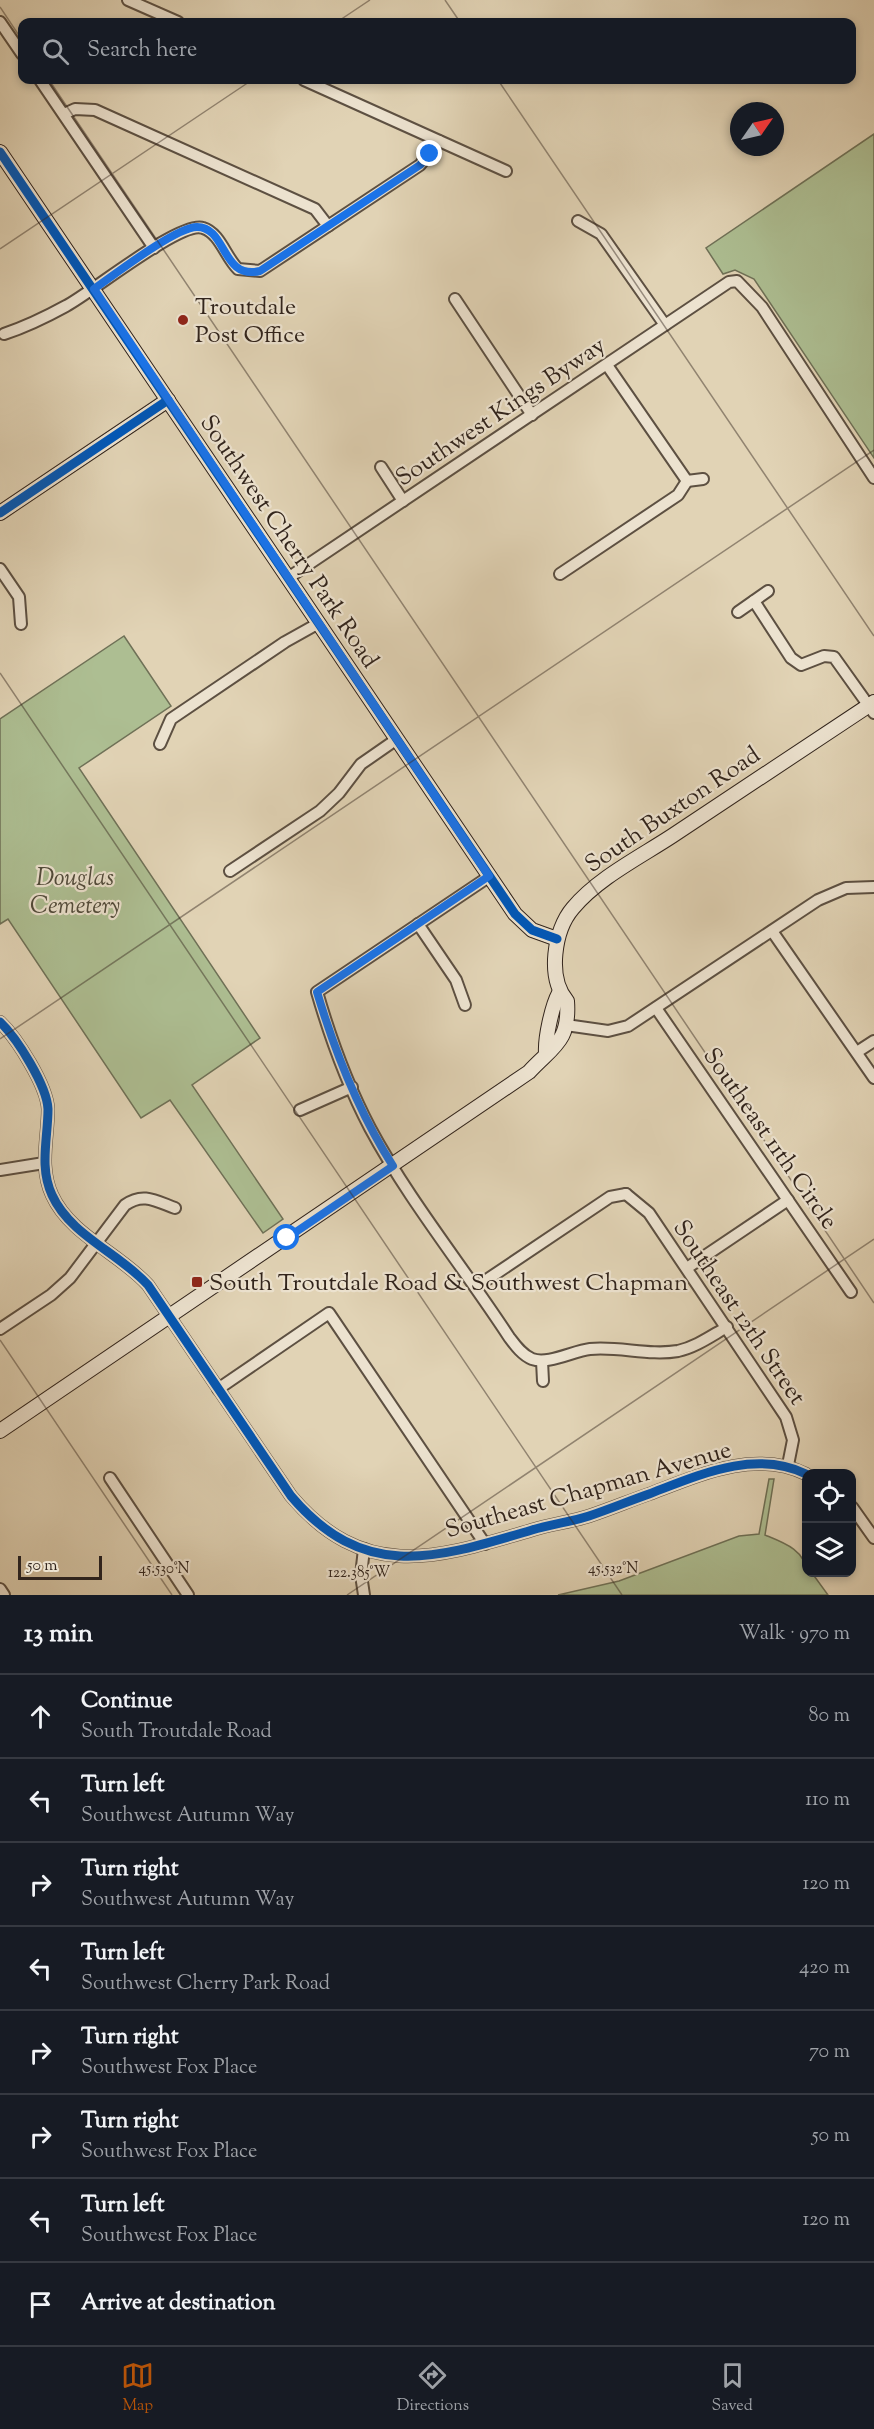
<!DOCTYPE html>
<meta charset="utf-8">
<style>
body{margin:0;font-family:"Sorts Mill Goudy",serif;background:#20242c;color:#f1f3f6}
.controls{position:absolute;right:18px;bottom:18px;display:grid;overflow:hidden;border-radius:12px;box-shadow:0 3px 9px #0003}
.controls button{width:54px;height:54px;display:grid;place-items:center;padding:0;border:0;border-bottom:2px solid #363941;background:#171b24;color:#f1f3f6;font:30px sans-serif}
.compass{position:absolute;left:730px;top:102px;width:54px;height:54px;border-radius:50%;background:#171b24;box-shadow:0 3px 9px #0003;rotate:56deg}
.scale{position:absolute;left:18px;bottom:15px;width:84px;box-sizing:border-box;padding-left:6px;border:3px solid #31241c;border-top:0;font-size:16px;line-height:21px;white-space:nowrap;color:#31241c;-webkit-text-stroke:4px #ece2cf;paint-order:stroke}
.stop{position:absolute;width:18px;height:18px;margin:-14px;border:4px solid #1a73e8;border-radius:50%;background:#fff}
.stop.end{background:#1a73e8;border-color:#fff;box-shadow:0 2px 6px #0008}
.list{margin:0;padding:0;list-style:none}
h2{display:flex;justify-content:space-between;align-items:center;height:78px;margin:0;padding:0 24px;font-size:26px}
h2 small{font-size:20px;font-weight:400;color:#9ea1a6}
.list li{display:grid;grid-template-columns:39px 1fr auto;gap:18px;align-items:center;box-sizing:border-box;height:84px;padding:0 24px;border-top:2px solid #363941}
.list b{display:block;font-size:22px;white-space:nowrap}
.list p{margin:0;font-size:20px;white-space:nowrap;color:#9ea1a6}
.list em{font-size:20px;font-style:normal;color:#9ea1a6}
.icon{flex:none;width:33px;height:33px;fill:none;stroke:currentColor;stroke-width:2;stroke-linecap:round;stroke-linejoin:round}
.map{position:relative;flex:none;width:874px;height:1595px;overflow:hidden}
.search{position:absolute;background:#171b24;box-shadow:0 3px 9px #0003;left:18px;right:18px;top:18px;height:66px;display:flex;align-items:center;gap:15px;box-sizing:border-box;padding:0 21px;border-radius:12px;color:#9ea1a6;font-size:22px}
.sheet{height:750px;background:#171b24}
nav{display:flex;justify-content:space-around;align-items:center;box-sizing:border-box;height:84px;border-top:2px solid #363941;background:#171b24;font-size:16px;color:#9ea1a6}
nav a{display:grid;justify-items:center;gap:3px}
nav .on{color:#b45309}
.map>svg:first-child{display:block}
.green{fill:#adbe92;stroke:#6f7157;stroke-width:1.5}
.lines{fill:none;stroke-linecap:round;stroke-linejoin:round}
.street-casing{stroke:#5d5042;stroke-width:14}
.secondary-casing{stroke:#31241c;stroke-width:16}
.street{stroke:#ece2cf;stroke-width:10}
.secondary{stroke:#ece2cf;stroke-width:14}
.cycleway-casing{stroke:#ece2cf;stroke-width:13}
.cycleway{stroke:#0057b8;stroke-width:9}
.route{stroke:#1a73e8;stroke-width:8}
.ticks{fill:none;stroke:#31241c;stroke-width:1.5;stroke-opacity:0.45}
.poi-dot{fill:#8f2418;stroke:#ece2cf;stroke-width:2}
.labels{text-anchor:middle;stroke-width:4.5;stroke-linejoin:round;paint-order:stroke}
.poi-label{font-size:24px;fill:#31241c;stroke:#ece2cf;text-anchor:start}
.street-label{font-size:24px;fill:#31241c;stroke:#ece2cf}
.park-label{font-size:24px;font-style:italic;fill:#504a3a;stroke:#ece2cf}
.ticks-label{font-size:15px;text-anchor:middle;fill:#31241c;stroke:#ece2cf;stroke-width:4.5;stroke-linejoin:round;paint-order:stroke}
</style>
<div class="map">
<svg width="874" height="1595" viewBox="0 0 874 1595">
<rect width="100%" height="100%" fill="#e1d3b5"/>
<filter id="stains"><feTurbulence type="fractalNoise" baseFrequency=".00333" numOctaves="4"/><feColorMatrix values="0 0 0 0 .2 0 0 0 0 .09 0 0 0 0 .02 0 0 0 .5 -.17"/></filter>
<radialGradient id="worn" r=".72"><stop offset=".6" stop-color="#630" stop-opacity="0"/><stop offset="1" stop-color="#630" stop-opacity=".3"/></radialGradient>
<g class="green">
<polygon points="874,134 874,458 754,279 735,270 723,274 706,248"/>
<polygon points="124,636 171,706 79,768 260,1038 192,1085 283,1219 263,1233 170,1100 141,1118 8,919 0,924 0,719"/>
<path d="M 769,1479 L 774,1479 L 765,1535 C 782,1542 806,1550 806,1572 L 812,1573 L 828,1595 L 558,1595 L 619,1581 L 739,1536 L 759,1534 Z"/>
</g>
<g class="lines">
<g class="street-casing">
<g id="street">
<polyline points="128,0 178,22"/>
<polyline points="0,22 22,54"/>
<polyline points="40,80 154,248"/>
<polyline points="304,80 506,171"/>
<polyline points="64,114 75,109 95,110 315,209 328,226"/>
<polyline points="578,221 601,234 665,325"/>
<polyline points="455,299 532,415"/>
<path d="M 4,334 C 25,327 46,317 66,306 C 91,293 181,220 203,228 C 220,233 226,258 238,269 L 260,271 L 420,165 L 439,141"/>
<polyline points="607,365 687,481"/>
<polyline points="381,467 403,501"/>
<polyline points="687,481 703,479"/>
<polyline points="0,569 19,597 21,624"/>
<polyline points="560,574 678,495 687,481"/>
<polyline points="288,578 729,282 737,281 762,307 874,478"/>
<polyline points="754,601 791,658 801,665 824,656 834,657 874,713"/>
<polyline points="738,612 768,591"/>
<polyline points="160,744 171,719 285,642 319,623"/>
<polyline points="230,871 320,811 339,793 361,764 397,739"/>
<path d="M 490,876 L 317,992 C 330,1037 348,1086 370,1128 C 408,1199 464,1268 509,1337 C 515,1345 522,1355 532,1359 C 548,1365 573,1351 590,1349 C 619,1346 649,1356 678,1351 C 696,1347 711,1336 727,1327"/>
<polyline points="418,924 456,980 465,1005"/>
<polyline points="772,931 874,1078"/>
<polyline points="656,1008 851,1292"/>
<path d="M 0,1022 C 17,1038 47,1086 48,1109 C 48,1138 39,1167 52,1195 C 70,1235 119,1253 148,1285 L 291,1496 C 365,1583 437,1558 532,1530 C 551,1524 571,1522 589,1516 C 610,1509 629,1501 649,1494 C 699,1475 755,1449 806,1474"/>
<polyline points="566,1025 608,1031 628,1026 818,900 846,888 874,887"/>
<polyline points="857,1052 874,1041"/>
<polyline points="300,1110 352,1087"/>
<polyline points="0,1170 44,1163"/>
<polyline points="626,1194 649,1213 786,1417 793,1440 788,1465"/>
<polyline points="687,1268 788,1200"/>
<polyline points="476,1287 610,1197 626,1194"/>
<path d="M 0,1329 L 51,1295 L 70,1278 L 125,1205 C 143,1192 156,1201 175,1208"/>
<polyline points="542,1361 543,1381"/>
<polyline points="218,1389 329,1313 485,1544"/>
<polyline points="110,1478 188,1595"/>
<polyline points="852,1507 874,1538"/>
<polyline points="364,1549 361,1575 364,1595"/>
<polyline points="0,1589 4,1595"/>
</g>
</g>
<g class="secondary-casing">
<g id="secondary">
<polyline points="0,152 515,914 532,930 557,939"/>
<polyline points="0,513 168,400"/>
<path d="M 546,1053 C 545,1038 552,1006 559,993"/>
<path d="M 0,1431 L 529,1072 C 553,1046 570,1042 567,1001 C 547,978 554,930 573,908 C 598,878 640,857 672,836 C 740,791 807,746 874,702"/>
</g>
</g>
<use href="#street" class="street"/>
<use href="#secondary" class="secondary"/>
<g class="cycleway-casing">
<g id="cycleway">
<polyline points="0,152 515,914 532,930 557,939"/>
<polyline points="0,513 168,400"/>
<path d="M 0,1022 C 17,1038 47,1086 48,1109 C 48,1138 39,1167 52,1195 C 70,1235 119,1253 148,1285 L 291,1496 C 365,1583 437,1558 532,1530 C 551,1524 571,1522 589,1516 C 610,1509 629,1501 649,1494 C 699,1475 755,1449 806,1474"/>
</g>
</g>
<use href="#cycleway" class="cycleway"/>
</g>
<g class="lines">
<path class="route" d="M 287,1238 L 393,1166 C 359,1113 335,1052 317,992 L 489,876 L 94,289 C 114,275 176,227 197,227 C 227,227 221,280 260,271 L 420,165 L 430,154"/>
</g>
<path class="ticks" d="M 445,0 L 460,22M 0,7 L 22,40M 337,22 L 370,0M 49,80 L 874,1303M 498,80 L 874,636M 0,249 L 252,80M 0,673 L 622,1595M 0,1039 L 874,450M 0,1340 L 172,1595M 347,1595 L 874,1239"/>
<g class="poi-dot">
<circle cx="183" cy="320" r="6"/>
<rect x="191" y="1276" width="12" height="12" rx="3"/>
</g>
<g class="labels">
<g class="poi-label">
<text x="195" y="314">Troutdale<tspan x="195" dy="28">Post Office</tspan></text>
<text x="209" y="1290">South Troutdale Road &amp; Southwest Chapman</text>
</g>
<g class="street-label">
<text transform="translate(500 411) rotate(-34)" y="8">Southwest Kings Byway</text>
<text transform="translate(290 541) rotate(56)" y="8">Southwest Cherry Park Road</text>
<text transform="translate(672 809) rotate(-34)" y="8">South Buxton Road</text>
<text transform="translate(771 1138) rotate(55)" y="8">Southeast 11th Circle</text>
<text transform="translate(740 1312) rotate(56)" y="8">Southeast 12th Street</text>
<text transform="translate(588 1489) rotate(-16)" y="8">Southeast Chapman Avenue</text>
</g>
<g class="park-label">
<text x="75" y="885">Douglas<tspan x="75" dy="28">Cemetery</tspan></text>
</g>
</g>
<g class="ticks-label">
<text x="164" y="1573">45.530°N</text>
<text x="613" y="1573">45.532°N</text>
<text x="359" y="1577">122.385°W</text>
</g>
<rect width="100%" height="100%" filter="url(#stains)"/>
<rect width="100%" height="100%" fill="url(#worn)"/>
</svg>
<div class="controls">
<button><svg class="icon" aria-label="locate" viewBox="0 0 24 24"><circle cx="12" cy="12" r="6"/><path d="M12 2v4M12 18v4M2 12h4M18 12h4"/></svg></button>
<button><svg class="icon" aria-label="layers" viewBox="0 0 24 24"><path d="M12 4l9 5-9 5-9-5zM3 14l9 5 9-5"/></svg></button>
</div>
<svg class="compass" viewBox="-18 -18 36 36"><path d="M0-13l5 13h-10z" fill="#e53935"/><path d="M0 13l5-13h-10z" fill="#9ea1a6"/></svg>
<div class="scale">50 m</div>
<div class="stop" style="left:287px;top:1238px"></div>
<div class="stop end" style="left:430px;top:154px"></div>
<div class="search"><svg class="icon" aria-label="search" viewBox="0 0 24 24"><circle cx="10" cy="10" r="6"/><path d="M15 15l6 6"/></svg>Search here</div>
</div>
<section class="sheet">
<h2>13 min<small>Walk · 970 m</small></h2>
<ul class="list">
<li><svg class="icon" aria-label="ahead" viewBox="0 0 24 24"><path d="M12 20V5M6 11l6-6 6 6"/></svg><div><b>Continue</b><p>South Troutdale Road</p></div><em>80 m</em></li>
<li><svg class="icon" aria-label="left" viewBox="0 0 24 24"><path d="M17 20v-9H6M10 6l-5 5 5 5"/></svg><div><b>Turn left</b><p>Southwest Autumn Way</p></div><em>110 m</em></li>
<li><svg class="icon" aria-label="right" viewBox="0 0 24 24"><path d="M7 20v-9h11M14 6l5 5-5 5"/></svg><div><b>Turn right</b><p>Southwest Autumn Way</p></div><em>120 m</em></li>
<li><svg class="icon" aria-label="left" viewBox="0 0 24 24"><path d="M17 20v-9H6M10 6l-5 5 5 5"/></svg><div><b>Turn left</b><p>Southwest Cherry Park Road</p></div><em>420 m</em></li>
<li><svg class="icon" aria-label="right" viewBox="0 0 24 24"><path d="M7 20v-9h11M14 6l5 5-5 5"/></svg><div><b>Turn right</b><p>Southwest Fox Place</p></div><em>70 m</em></li>
<li><svg class="icon" aria-label="right" viewBox="0 0 24 24"><path d="M7 20v-9h11M14 6l5 5-5 5"/></svg><div><b>Turn right</b><p>Southwest Fox Place</p></div><em>50 m</em></li>
<li><svg class="icon" aria-label="left" viewBox="0 0 24 24"><path d="M17 20v-9H6M10 6l-5 5 5 5"/></svg><div><b>Turn left</b><p>Southwest Fox Place</p></div><em>120 m</em></li>
<li><svg class="icon" aria-label="arrive" viewBox="0 0 24 24"><path d="M6 21V4h12l-3 4 3 4H6"/></svg><div><b>Arrive at destination</b></div></li>
</ul>
</section>
<nav>
<a class="on"><svg class="icon" aria-label="map" viewBox="0 0 24 24"><path d="M3 6l6-2 6 2 6-2v14l-6 2-6-2-6 2zM9 4v14M15 6v14"/></svg>Map</a>
<a><svg class="icon" aria-label="directions" viewBox="0 0 24 24"><path d="M12 3l9 9-9 9-9-9zM9 14v-3h6M13 9l2 2-2 2"/></svg>Directions</a>
<a><svg class="icon" aria-label="saved" viewBox="0 0 24 24"><path d="M7 4h10v16l-5-4-5 4z"/></svg>Saved</a>
</nav>
